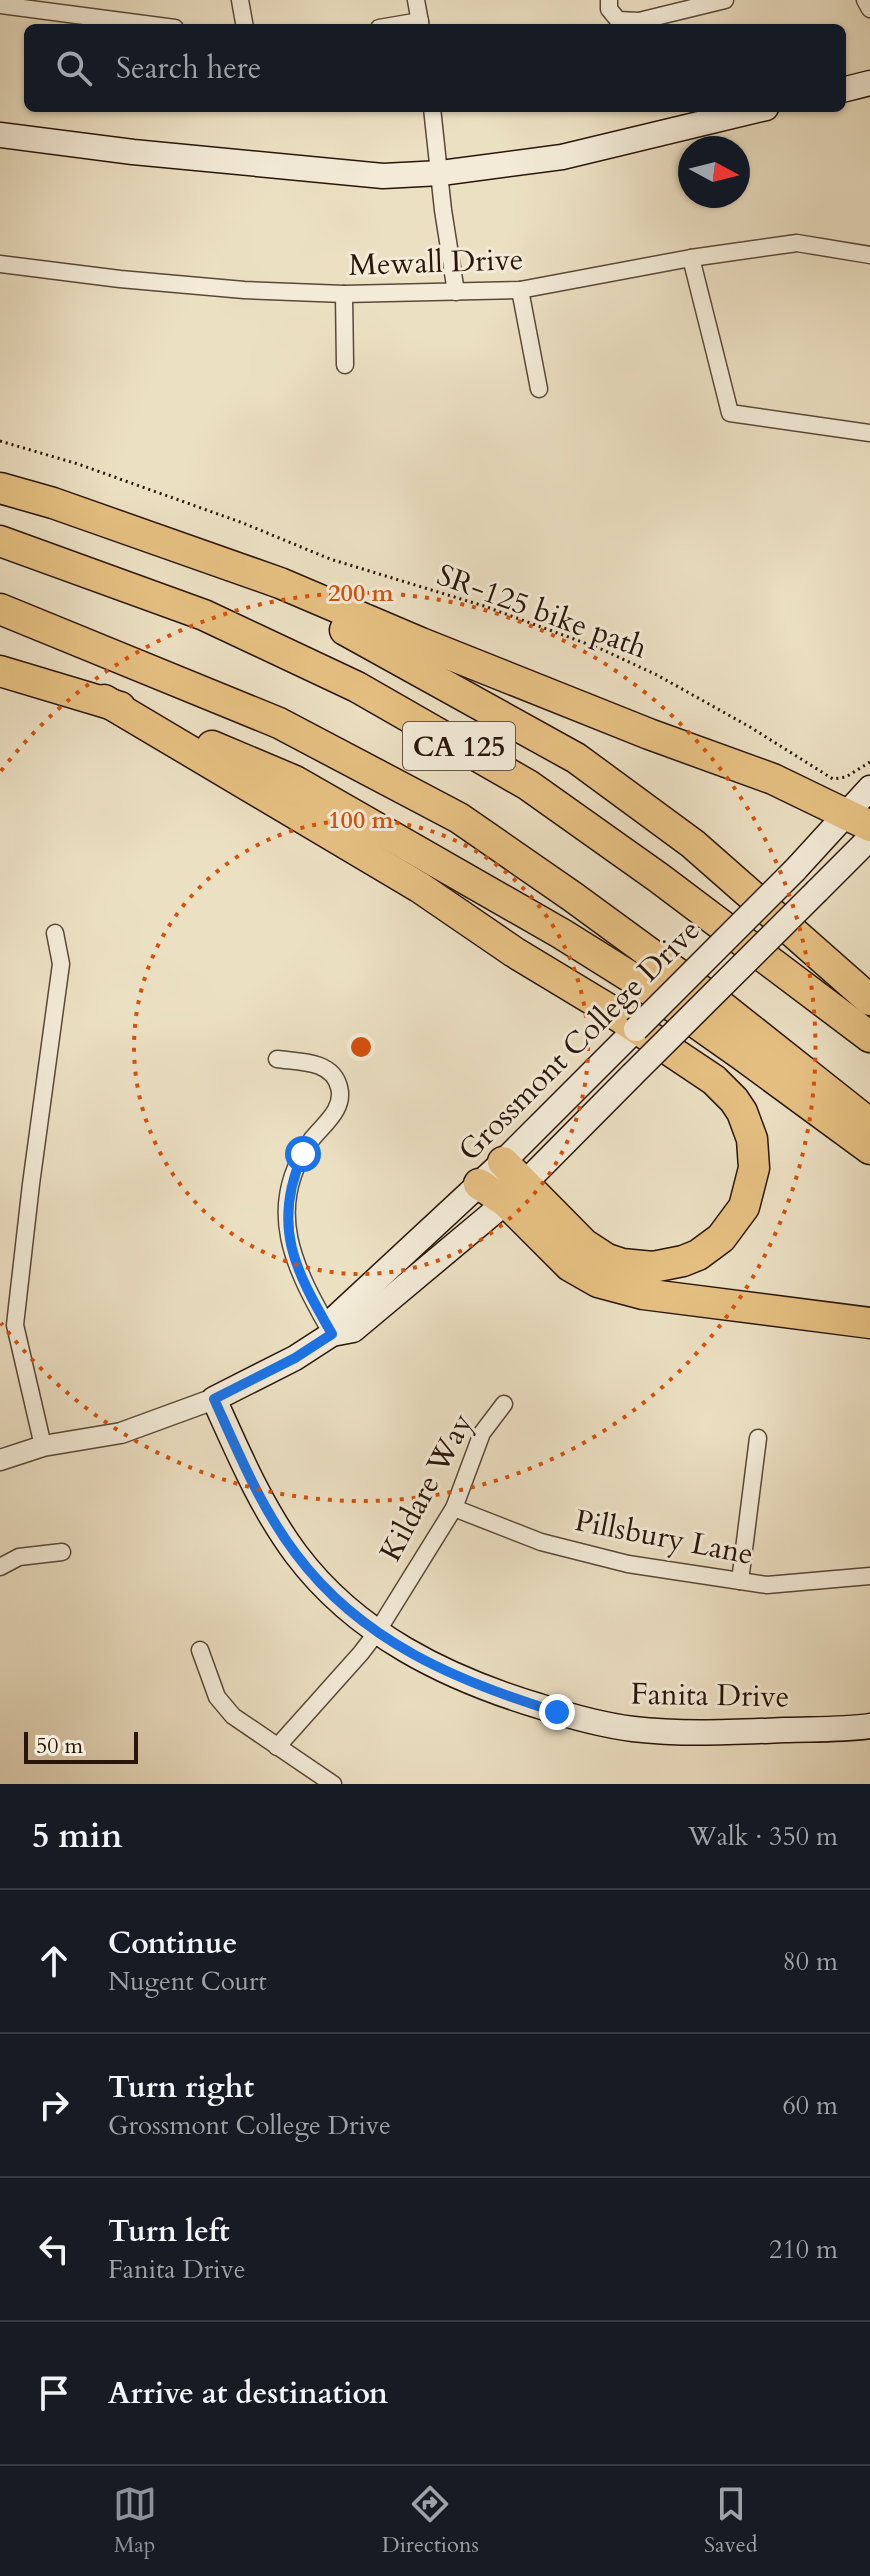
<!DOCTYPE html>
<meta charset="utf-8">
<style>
body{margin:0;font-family:Cardo,serif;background:#242831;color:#f1f3f6}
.compass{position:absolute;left:678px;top:136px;width:72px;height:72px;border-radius:50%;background:#171b24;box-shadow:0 2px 6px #0004;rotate:97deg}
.scale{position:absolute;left:24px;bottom:20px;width:114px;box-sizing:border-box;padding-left:8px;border:4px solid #291509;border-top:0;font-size:22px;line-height:28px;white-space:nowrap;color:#291509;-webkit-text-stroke:6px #f3ebd8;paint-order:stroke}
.stop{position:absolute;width:24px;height:24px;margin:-18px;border:6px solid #1a73e8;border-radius:50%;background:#fff}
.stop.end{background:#1a73e8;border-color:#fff;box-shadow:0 2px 8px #0008}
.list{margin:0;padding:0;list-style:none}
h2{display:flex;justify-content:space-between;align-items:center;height:104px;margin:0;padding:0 32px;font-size:34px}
h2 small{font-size:26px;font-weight:400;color:#9ea1a6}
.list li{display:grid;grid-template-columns:52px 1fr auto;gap:24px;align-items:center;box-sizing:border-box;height:144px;padding:0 32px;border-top:2px solid #363941}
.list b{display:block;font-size:30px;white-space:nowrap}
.list p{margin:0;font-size:26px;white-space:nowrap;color:#9ea1a6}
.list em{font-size:26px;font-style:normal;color:#9ea1a6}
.icon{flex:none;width:44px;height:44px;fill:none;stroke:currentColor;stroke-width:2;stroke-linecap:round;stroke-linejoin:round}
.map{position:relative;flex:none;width:870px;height:1784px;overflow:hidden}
.search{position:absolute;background:#171b24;box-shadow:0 2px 6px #0004;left:24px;right:24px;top:24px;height:88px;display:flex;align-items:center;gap:20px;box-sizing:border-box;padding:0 28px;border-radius:12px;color:#9ea1a6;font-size:30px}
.sheet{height:680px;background:#171b24}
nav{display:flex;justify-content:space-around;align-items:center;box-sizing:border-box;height:112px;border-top:2px solid #363941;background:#171b24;font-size:22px;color:#9ea1a6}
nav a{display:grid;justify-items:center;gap:4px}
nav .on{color:#8c9099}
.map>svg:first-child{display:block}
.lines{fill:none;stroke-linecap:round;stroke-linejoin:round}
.minor-casing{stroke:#5a4838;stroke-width:19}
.tertiary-casing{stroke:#5a4838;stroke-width:23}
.secondary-casing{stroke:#291509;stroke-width:27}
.motorway-casing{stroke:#291509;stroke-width:33}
.path{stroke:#291509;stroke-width:3;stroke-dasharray:2 4;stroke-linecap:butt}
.minor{stroke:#f3ebd8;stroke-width:16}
.tertiary{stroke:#f3ebd8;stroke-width:20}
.secondary{stroke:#f3ebd8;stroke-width:24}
.motorway{stroke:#e6c082;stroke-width:30}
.secondary-bridge-casing{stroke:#291509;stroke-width:27;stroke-linecap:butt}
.secondary-bridge{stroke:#f3ebd8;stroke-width:24}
.route{stroke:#1a73e8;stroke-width:10}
.ring{fill:none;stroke:#d5520c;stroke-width:4;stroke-dasharray:4 8}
.labels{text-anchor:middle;stroke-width:6;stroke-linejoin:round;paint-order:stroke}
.shield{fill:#f3ebd8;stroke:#665547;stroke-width:2}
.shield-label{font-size:28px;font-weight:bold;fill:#291509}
.street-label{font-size:30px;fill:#291509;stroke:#f3ebd8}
.centre{fill:#d5520c;stroke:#f3ebd8;stroke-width:4}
.ring-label{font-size:24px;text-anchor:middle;font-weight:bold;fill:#d5520c;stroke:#f3ebd8;stroke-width:6;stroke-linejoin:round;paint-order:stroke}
</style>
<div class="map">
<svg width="870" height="1784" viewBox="0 0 870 1784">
<rect width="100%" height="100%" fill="#ece0c3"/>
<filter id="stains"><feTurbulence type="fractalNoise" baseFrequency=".0025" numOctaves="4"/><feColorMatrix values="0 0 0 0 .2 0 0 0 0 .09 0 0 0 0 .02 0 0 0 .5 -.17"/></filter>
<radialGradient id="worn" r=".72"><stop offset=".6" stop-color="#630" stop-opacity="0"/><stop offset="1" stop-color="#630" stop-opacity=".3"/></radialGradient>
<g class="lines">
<g class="minor-casing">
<g id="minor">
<polyline points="240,0 245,28"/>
<polyline points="416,0 421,28"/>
<polyline points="609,0 609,9 618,20 639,21 725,0"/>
<polyline points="865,0 870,9"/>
<polyline points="0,5 175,28"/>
<polyline points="379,28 420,21"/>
<polyline points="432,108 443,210 456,292"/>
<polyline points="691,258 730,413 870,433"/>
<polyline points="0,264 120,279 244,290 344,294 520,290 691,258 797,243 870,255"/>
<polyline points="520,290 539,389"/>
<polyline points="344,294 345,365"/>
<path d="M 277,1059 C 299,1062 332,1060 339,1087 C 345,1109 324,1124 312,1139 C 262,1209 295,1269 332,1334"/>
<polyline points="43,1446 15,1325 31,1184 61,964 55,933"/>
<polyline points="454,1508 541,1542 628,1564 767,1585 870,1576"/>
<polyline points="0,1567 19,1557 62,1552"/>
<polyline points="740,1581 758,1438"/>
<polyline points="200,1650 217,1697 233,1716 333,1784"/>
<polyline points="277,1747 361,1653 377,1632 454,1508 482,1433 504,1404"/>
</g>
</g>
<g class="tertiary-casing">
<polyline id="tertiary" points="0,1460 43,1446 121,1433 214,1399"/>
</g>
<g class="secondary-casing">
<g id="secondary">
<polyline points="842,90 870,83"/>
<polyline points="0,135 133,152 383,176 441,173 562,157 766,108"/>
<polyline points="795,870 870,788"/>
<polyline points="817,891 870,838"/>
<path d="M 632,1075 L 506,1202 L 353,1330 L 332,1334 L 295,1358 L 214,1399 C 238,1452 261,1507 296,1554 C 356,1634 446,1678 539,1706 C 569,1716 602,1725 633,1729 C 684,1735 734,1732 785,1730 C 813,1729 842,1730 870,1726"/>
<polyline points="332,1334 335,1318 503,1162 636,1029"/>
</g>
</g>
<g class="motorway-casing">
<g id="motorway">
<polyline points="0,488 53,503 280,583 421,643 649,734 773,779 870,826"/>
<polyline points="0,541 204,615 357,687 528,785 659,878 870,1037"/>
<polyline points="0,609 279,723 459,818 573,897 711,998 870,1124"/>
<polyline points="345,630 576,758 693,844 870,1000"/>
<polyline points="0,671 120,707"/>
<polyline points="104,700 419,887 514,952 605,1007 714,1080 734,1100 742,1112 752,1139 754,1168 744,1207 721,1238 698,1255 683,1261 653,1267 622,1264 607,1259 584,1244 503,1162"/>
<polyline points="212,746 295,781 562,934 637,981 742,1055 870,1149"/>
<polyline points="479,1184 506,1202 570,1266 598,1282 643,1294 870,1323"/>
</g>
</g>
<polyline class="path" points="0,441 78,464 243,523 330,559 484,606 601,649 657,675 750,727 833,779 846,777 870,762"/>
<use href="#minor" class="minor"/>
<use href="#tertiary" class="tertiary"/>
<use href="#secondary" class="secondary"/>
<use href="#motorway" class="motorway"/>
<g class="secondary-bridge-casing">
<g id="secondary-bridge">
<polyline points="636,1029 795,870"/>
<polyline points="632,1075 817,891"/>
</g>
</g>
<use href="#secondary-bridge" class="secondary-bridge"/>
</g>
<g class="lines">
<path class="route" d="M 303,1154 C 271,1226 295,1270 332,1334 L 295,1358 L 214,1399 C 238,1452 261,1508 296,1554 C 361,1641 456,1681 557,1712"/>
</g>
<g class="ring">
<circle cx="361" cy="1047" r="227"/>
<path d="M1 771A454 454 0 1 1 1 1323"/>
</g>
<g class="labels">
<rect class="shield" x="403" y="722" width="112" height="48" rx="6"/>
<g class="shield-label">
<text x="459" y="756">CA 125</text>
</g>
<g class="street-label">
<text transform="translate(436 262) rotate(-2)" y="10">Mewall Drive</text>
<text transform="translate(542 611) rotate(20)" y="10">SR-125 bike path</text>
<text transform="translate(579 1040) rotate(-45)" y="10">Grossmont College Drive</text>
<text transform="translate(426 1487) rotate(-62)" y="10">Kildare Way</text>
<text transform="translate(664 1537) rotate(11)" y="10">Pillsbury Lane</text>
<text transform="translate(710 1695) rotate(1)" y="10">Fanita Drive</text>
</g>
</g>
<circle cx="361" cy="1047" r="12" class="centre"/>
<g class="ring-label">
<text x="361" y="601">200 m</text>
<text x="361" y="828">100 m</text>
</g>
<rect width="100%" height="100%" filter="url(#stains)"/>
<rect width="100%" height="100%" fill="url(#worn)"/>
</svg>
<svg class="compass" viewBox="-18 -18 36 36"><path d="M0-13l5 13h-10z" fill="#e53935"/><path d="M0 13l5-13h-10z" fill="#9ea1a6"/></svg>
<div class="scale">50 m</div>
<div class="stop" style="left:303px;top:1154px"></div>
<div class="stop end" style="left:557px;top:1712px"></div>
<div class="search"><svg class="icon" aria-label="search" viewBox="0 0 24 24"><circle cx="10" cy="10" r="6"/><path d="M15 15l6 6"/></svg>Search here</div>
</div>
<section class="sheet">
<h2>5 min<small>Walk · 350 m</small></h2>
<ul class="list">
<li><svg class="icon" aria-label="ahead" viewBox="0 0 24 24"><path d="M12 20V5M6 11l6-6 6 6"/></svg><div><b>Continue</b><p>Nugent Court</p></div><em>80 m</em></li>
<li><svg class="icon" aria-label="right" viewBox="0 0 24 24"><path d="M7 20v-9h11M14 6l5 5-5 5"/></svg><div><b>Turn right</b><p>Grossmont College Drive</p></div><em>60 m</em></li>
<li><svg class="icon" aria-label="left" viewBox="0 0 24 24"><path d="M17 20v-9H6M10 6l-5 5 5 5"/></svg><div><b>Turn left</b><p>Fanita Drive</p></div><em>210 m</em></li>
<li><svg class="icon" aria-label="arrive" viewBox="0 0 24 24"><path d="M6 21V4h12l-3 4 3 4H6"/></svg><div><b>Arrive at destination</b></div></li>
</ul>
</section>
<nav>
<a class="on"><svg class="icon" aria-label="map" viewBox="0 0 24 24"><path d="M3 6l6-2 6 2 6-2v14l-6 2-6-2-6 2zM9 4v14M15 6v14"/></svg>Map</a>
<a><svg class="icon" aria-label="directions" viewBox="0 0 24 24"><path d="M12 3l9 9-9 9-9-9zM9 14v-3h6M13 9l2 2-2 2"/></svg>Directions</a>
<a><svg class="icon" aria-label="saved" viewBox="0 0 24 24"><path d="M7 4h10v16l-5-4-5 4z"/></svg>Saved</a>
</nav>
